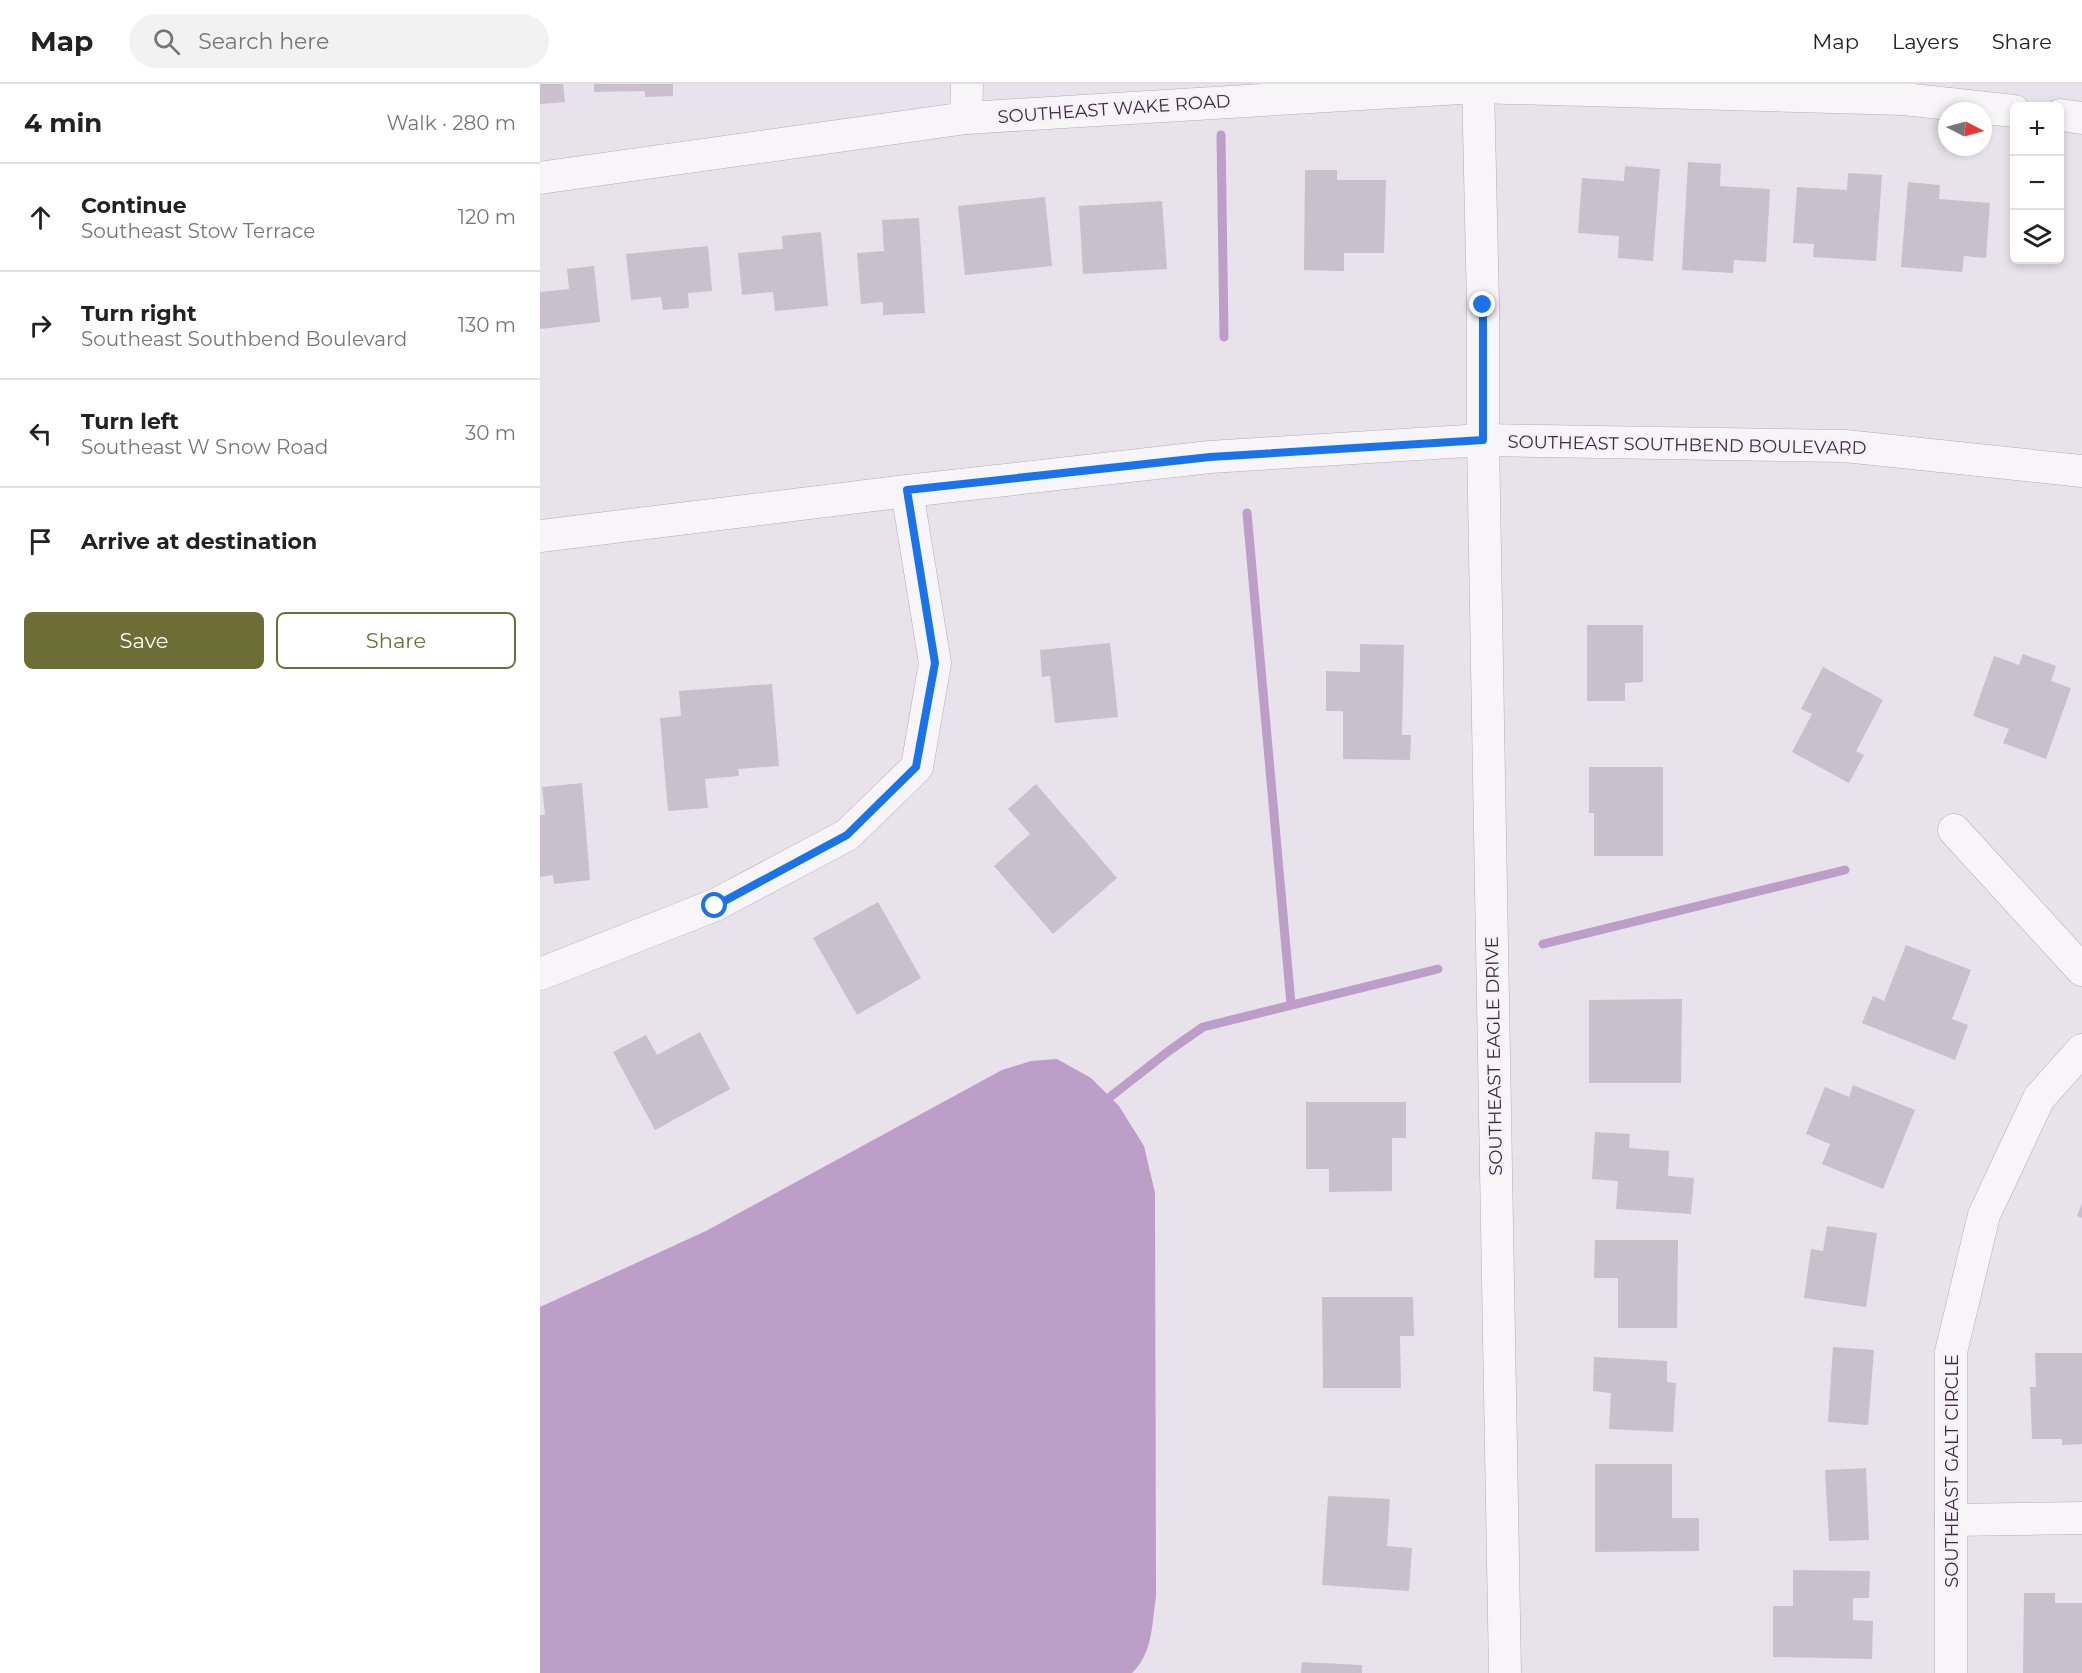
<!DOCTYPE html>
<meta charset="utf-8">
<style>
body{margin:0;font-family:Montserrat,sans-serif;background:#f2f2f2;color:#222}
.controls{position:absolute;right:18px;top:18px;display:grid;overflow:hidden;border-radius:9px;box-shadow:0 3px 9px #0003}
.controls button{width:54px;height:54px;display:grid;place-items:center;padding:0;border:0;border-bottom:2px solid #e0e0e0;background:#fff;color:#222;font:30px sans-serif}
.compass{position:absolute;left:1398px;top:18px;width:54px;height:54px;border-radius:50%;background:#fff;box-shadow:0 3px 9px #0003;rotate:96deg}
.stop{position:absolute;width:18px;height:18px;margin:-14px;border:4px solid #1a73e8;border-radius:50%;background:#fff}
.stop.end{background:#1a73e8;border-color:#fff;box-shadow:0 2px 6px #0008}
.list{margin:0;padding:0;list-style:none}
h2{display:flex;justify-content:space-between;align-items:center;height:78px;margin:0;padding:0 24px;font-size:26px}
h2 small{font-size:20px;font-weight:400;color:#767676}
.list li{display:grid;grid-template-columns:39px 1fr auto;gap:18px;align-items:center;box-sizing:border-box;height:108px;padding:0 24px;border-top:2px solid #e0e0e0}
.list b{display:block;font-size:22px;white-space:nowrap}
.list p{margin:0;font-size:20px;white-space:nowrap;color:#767676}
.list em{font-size:20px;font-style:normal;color:#767676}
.actions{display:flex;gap:12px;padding:18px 24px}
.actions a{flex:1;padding:14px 0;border:2px solid #6c6e35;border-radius:9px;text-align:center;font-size:21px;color:#6c6e35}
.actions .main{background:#6c6e35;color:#fff}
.icon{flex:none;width:33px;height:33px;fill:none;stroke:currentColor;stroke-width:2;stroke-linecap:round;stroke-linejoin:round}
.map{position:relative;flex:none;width:1542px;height:1589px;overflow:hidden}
header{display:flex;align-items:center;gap:36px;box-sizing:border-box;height:84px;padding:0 30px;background:#fff;border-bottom:2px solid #e0e0e0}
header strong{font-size:28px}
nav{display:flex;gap:33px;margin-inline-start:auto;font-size:21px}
.search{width:420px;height:54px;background:#f2f2f2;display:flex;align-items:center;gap:15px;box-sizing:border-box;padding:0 21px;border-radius:33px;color:#767676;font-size:22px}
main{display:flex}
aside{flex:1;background:#fff}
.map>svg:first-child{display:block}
.water{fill:#bc9ec9}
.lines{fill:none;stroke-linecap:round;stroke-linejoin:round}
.stream{stroke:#bc9ec9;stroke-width:9}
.building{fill:#cabfcd}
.minor-casing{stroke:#b5abb8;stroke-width:33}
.minor{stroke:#f8f5f8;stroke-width:32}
.route{stroke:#1a73e8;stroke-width:8}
.labels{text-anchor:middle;stroke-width:4.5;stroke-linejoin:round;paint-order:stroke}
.street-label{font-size:18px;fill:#3d2b42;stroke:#f6f2f7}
</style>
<header>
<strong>Map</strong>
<div class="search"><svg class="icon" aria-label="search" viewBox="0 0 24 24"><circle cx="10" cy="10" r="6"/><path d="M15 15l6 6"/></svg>Search here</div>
<nav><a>Map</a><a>Layers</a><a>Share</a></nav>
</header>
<main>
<aside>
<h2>4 min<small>Walk · 280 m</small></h2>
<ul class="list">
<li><svg class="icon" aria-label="ahead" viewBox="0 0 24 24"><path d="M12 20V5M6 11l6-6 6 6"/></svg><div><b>Continue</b><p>Southeast Stow Terrace</p></div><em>120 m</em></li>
<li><svg class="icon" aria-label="right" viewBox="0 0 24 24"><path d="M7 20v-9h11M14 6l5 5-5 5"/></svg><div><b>Turn right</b><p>Southeast Southbend Boulevard</p></div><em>130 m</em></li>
<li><svg class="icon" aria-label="left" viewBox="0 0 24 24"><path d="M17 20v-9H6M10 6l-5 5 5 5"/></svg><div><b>Turn left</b><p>Southeast W Snow Road</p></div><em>30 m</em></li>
<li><svg class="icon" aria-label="arrive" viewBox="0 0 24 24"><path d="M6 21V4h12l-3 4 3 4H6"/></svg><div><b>Arrive at destination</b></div></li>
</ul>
<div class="actions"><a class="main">Save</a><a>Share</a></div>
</aside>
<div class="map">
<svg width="1542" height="1589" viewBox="0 0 1542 1589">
<rect width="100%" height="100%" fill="#e8e2ea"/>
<path class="water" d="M 517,975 L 551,994 L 579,1022 L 604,1062 L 615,1109 L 616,1512 C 612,1538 613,1570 592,1589 L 0,1589 L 0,1223 L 166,1147 L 462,986 L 491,977 Z"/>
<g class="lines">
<g class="stream">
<polyline points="681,51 684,253"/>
<polyline points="707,429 751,920"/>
<polyline points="1003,860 1305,786"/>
<polyline points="570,1013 630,966 663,943 898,885"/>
</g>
</g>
<g class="building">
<polygon points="0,0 23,0 25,18 0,20"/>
<polygon points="54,0 133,0 133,12 105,13 105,7 54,8"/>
<polygon points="1148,78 1181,80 1180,102 1230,105 1226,178 1194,176 1193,189 1142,186"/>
<polygon points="1085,82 1120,85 1113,177 1078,174 1079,152 1038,149 1042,94 1084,97"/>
<polygon points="765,86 797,86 797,96 846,96 844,169 804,169 804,187 764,186"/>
<polygon points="1308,89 1342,91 1336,177 1273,173 1274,160 1253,159 1257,103 1307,106"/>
<polygon points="1368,98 1400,101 1399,115 1450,119 1446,174 1424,172 1422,188 1361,183"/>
<polygon points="505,113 512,182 425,191 418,122"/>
<polygon points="622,117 627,185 543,190 539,122"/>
<polygon points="379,134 385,229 343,231 343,218 321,220 317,169 344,167 342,136"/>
<polygon points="281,148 288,222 235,227 233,208 202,211 198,169 243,165 242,152"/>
<polygon points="168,162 172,207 148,209 149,224 123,226 121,213 91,216 86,170"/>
<polygon points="54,182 60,238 0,245 0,208 29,205 27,185"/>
<polygon points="1047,541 1103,541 1103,598 1085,599 1085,617 1047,617"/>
<polygon points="570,559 578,633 515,639 510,592 502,593 500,566"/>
<polygon points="820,560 864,561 862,651 871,651 870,676 803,675 803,627 786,627 786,587 820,588"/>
<polygon points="1483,570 1516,582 1511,597 1531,604 1506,675 1463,659 1469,645 1433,632 1454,572 1479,581"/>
<polygon points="1283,583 1343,616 1316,667 1324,671 1309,699 1252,668 1272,630 1261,625"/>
<polygon points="232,600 239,682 198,685 199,692 165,695 168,724 128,727 120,634 141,632 139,607"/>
<polygon points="1049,683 1123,683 1123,772 1054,772 1054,729 1049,729"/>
<polygon points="42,699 50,796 14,800 13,791 0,793 0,731 5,731 2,703"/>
<polygon points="496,700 577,794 513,850 454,782 490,750 468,725"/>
<polygon points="338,818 381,894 317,931 273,854"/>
<polygon points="1366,861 1431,886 1412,935 1428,941 1415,976 1322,939 1333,912 1344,917"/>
<polygon points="1142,915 1141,999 1049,999 1049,916"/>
<polygon points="160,948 190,1005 115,1046 73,968 106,951 117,971"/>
<polygon points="1313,1001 1375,1026 1343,1105 1282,1080 1290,1060 1266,1050 1285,1003 1309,1013"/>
<polygon points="766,1018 866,1018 866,1054 852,1054 852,1107 789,1108 789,1085 766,1085"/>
<polygon points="1055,1048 1090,1050 1089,1064 1129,1067 1128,1092 1154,1094 1151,1130 1076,1125 1078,1097 1052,1095"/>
<polygon points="1542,1119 1542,1134 1537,1132"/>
<polygon points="1287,1142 1337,1149 1326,1223 1264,1214 1271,1165 1283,1167"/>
<polygon points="1055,1156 1138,1156 1137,1244 1078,1244 1078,1194 1054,1194"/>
<polygon points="782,1213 873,1213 874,1252 860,1252 861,1304 783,1304"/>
<polygon points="1293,1263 1334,1266 1328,1341 1288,1338"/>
<polygon points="1495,1269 1542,1269 1542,1360 1522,1361 1522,1355 1492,1355 1490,1303 1496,1303"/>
<polygon points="1054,1273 1127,1277 1127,1298 1136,1299 1133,1348 1069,1345 1071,1309 1053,1307"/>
<polygon points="1055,1380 1132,1380 1132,1434 1159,1434 1159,1467 1055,1468"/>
<polygon points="1326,1384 1329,1456 1289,1457 1285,1386"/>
<polygon points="788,1412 850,1415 847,1462 872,1464 869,1507 782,1501"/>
<polygon points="1253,1486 1330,1487 1329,1514 1313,1514 1313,1536 1333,1537 1332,1575 1233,1573 1233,1522 1253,1522"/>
<polygon points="1484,1509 1515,1509 1515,1519 1542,1519 1542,1589 1483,1589"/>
<polygon points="762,1578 822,1581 822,1589 761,1589"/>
</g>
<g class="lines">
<g class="minor-casing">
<g id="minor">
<polyline points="938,0 943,221 943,356 965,1589"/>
<polyline points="1520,31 1542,34"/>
<polyline points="426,34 427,0"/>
<polyline points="0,94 426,34 937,3 1364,15 1474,27"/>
<polyline points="0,452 367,407 670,373 943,356 1305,362 1542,387"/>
<polyline points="1414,746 1542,886"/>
<polyline points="0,890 175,821 307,751 377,683 395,579 367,407"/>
<polyline points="1411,1436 1542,1434"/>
<polyline points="1411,1589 1411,1268 1444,1131 1499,1014 1542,966"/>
</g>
</g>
<use href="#minor" class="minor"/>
</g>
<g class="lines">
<polyline class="route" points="175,822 307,751 376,683 395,579 367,406 670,373 943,356 943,221"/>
</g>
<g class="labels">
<g class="street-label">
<text transform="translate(574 25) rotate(-4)" y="6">SOUTHEAST WAKE ROAD</text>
<text transform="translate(1147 361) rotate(1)" y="6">SOUTHEAST SOUTHBEND BOULEVARD</text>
<text transform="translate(954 972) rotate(-91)" y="6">SOUTHEAST EAGLE DRIVE</text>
<text transform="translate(1412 1387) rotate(-90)" y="6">SOUTHEAST GALT CIRCLE</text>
</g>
</g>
</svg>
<div class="controls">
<button>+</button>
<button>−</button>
<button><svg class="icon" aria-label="layers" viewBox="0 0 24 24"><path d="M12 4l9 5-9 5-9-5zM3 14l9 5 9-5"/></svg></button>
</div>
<svg class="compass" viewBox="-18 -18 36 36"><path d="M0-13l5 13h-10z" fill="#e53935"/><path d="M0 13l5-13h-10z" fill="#767676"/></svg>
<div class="stop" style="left:175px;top:822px"></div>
<div class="stop end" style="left:943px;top:221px"></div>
</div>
</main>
